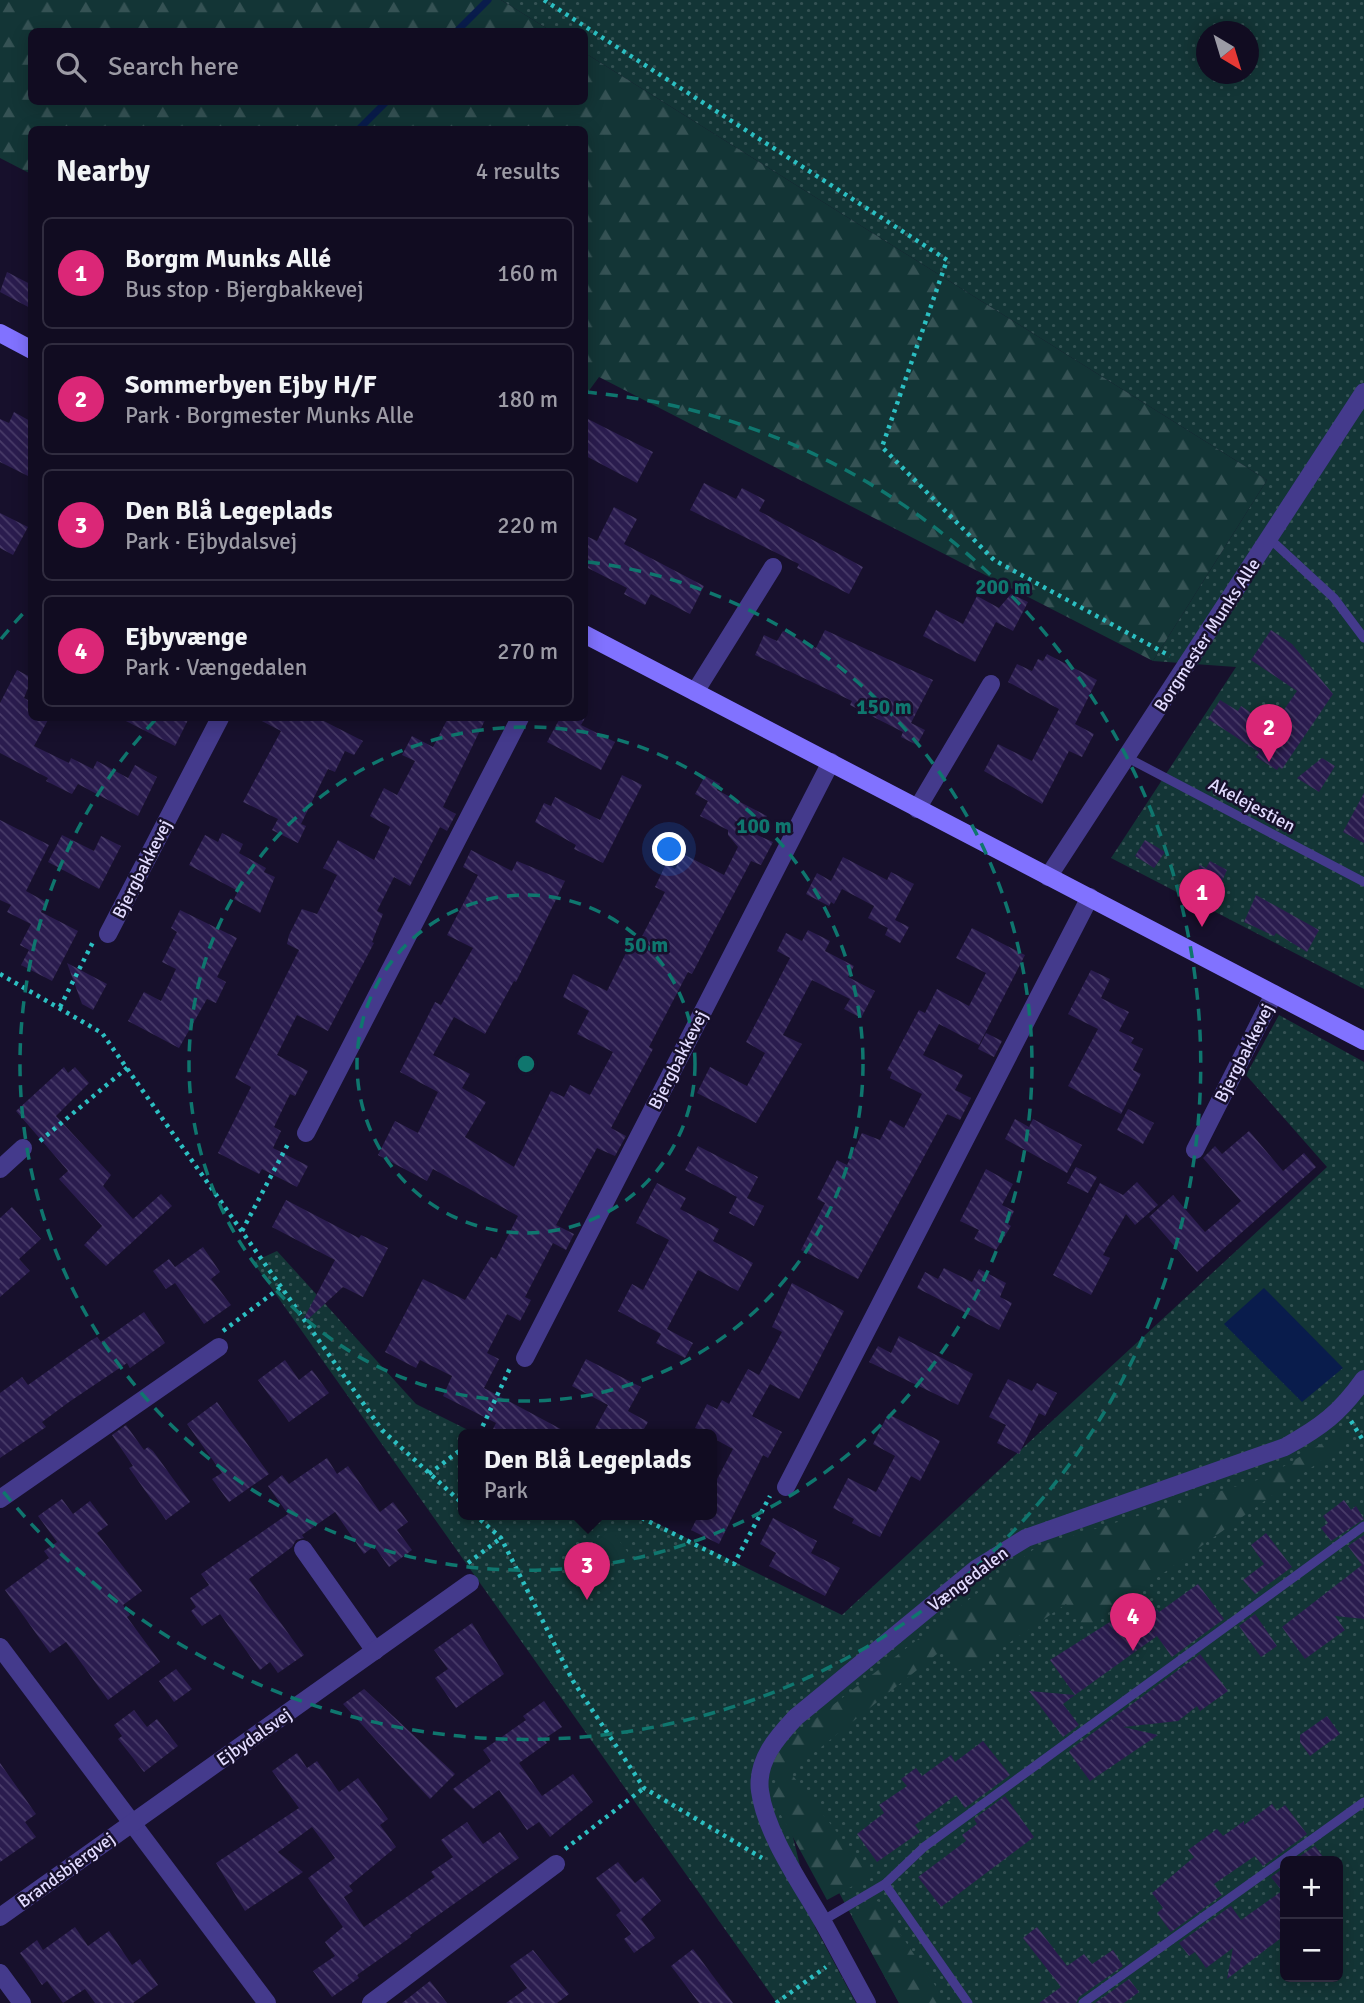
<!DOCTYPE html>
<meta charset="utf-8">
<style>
body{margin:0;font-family:Signika,sans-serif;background:#1a152a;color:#f1f3f6}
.controls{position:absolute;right:21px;bottom:21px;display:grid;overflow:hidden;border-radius:10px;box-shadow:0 4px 18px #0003}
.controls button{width:63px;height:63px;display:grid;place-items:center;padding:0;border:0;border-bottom:2px solid #302c3f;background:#110c21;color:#f1f3f6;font:35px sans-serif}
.compass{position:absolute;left:1196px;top:21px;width:63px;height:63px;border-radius:50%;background:#110c21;box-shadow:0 4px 18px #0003;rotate:142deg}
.you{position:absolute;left:670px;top:850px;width:24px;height:24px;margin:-18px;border:5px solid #fff;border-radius:50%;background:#1a73e8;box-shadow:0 0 0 10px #1a73e833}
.badge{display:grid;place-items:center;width:46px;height:46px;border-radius:50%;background:#db2777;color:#fff;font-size:23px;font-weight:700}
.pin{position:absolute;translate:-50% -58px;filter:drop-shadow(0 2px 4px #0008)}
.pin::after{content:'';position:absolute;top:37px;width:24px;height:21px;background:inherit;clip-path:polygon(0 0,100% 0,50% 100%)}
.popup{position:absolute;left:458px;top:1429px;width:259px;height:91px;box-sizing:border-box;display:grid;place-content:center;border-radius:10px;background:#110c21;filter:drop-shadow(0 2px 5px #0005);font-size:23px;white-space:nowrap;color:#9c9ba5}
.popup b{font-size:26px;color:#f1f3f6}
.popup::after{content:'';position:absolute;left:50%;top:100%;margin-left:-14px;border:14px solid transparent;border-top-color:#110c21}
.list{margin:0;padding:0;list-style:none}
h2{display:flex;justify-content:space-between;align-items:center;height:91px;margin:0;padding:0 28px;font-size:30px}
h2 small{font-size:23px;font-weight:400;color:#9c9ba5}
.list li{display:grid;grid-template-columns:46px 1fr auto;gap:21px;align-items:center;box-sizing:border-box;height:112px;margin:0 14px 14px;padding:0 14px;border:2px solid #302c3f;border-radius:10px}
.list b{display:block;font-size:26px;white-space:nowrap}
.list p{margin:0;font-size:23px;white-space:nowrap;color:#9c9ba5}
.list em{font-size:23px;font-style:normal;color:#9c9ba5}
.icon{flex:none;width:38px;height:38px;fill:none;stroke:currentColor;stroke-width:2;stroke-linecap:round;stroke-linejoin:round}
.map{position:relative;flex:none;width:1364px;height:2003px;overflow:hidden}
.search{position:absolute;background:#110c21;box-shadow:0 4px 18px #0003;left:28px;top:28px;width:560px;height:77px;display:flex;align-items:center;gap:18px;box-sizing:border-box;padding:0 24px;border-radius:10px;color:#9c9ba5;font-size:26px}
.panel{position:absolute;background:#110c21;box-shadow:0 4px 18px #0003;left:28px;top:126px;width:560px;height:595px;border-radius:10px}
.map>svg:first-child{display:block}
.green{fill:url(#green-dots);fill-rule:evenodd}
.forest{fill:url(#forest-firs)}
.pitch{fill:#133536}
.water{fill:#091c4c}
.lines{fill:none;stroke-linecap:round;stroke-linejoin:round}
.stream{stroke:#091c4c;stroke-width:7}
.building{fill:url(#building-back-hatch)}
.path{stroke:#2cbfc2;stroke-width:4.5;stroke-dasharray:3.5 5;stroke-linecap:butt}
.lane{stroke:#443a8c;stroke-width:9}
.street{stroke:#443a8c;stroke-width:18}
.secondary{stroke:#8172ff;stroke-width:18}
.ring{fill:none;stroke:#0f766e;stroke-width:3.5;stroke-dasharray:12 9}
.labels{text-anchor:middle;stroke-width:5;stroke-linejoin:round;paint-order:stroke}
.street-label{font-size:18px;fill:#e2dbff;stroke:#17102c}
.centre{fill:#0f766e;stroke:#17102c;stroke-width:3.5}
.ring-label{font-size:21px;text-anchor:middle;font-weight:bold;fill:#0f766e;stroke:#17102c;stroke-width:5;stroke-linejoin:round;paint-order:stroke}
</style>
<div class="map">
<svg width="1364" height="2003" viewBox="0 0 1364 2003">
<defs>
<pattern id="green-dots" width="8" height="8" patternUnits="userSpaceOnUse" patternTransform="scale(1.75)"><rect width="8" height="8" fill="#133536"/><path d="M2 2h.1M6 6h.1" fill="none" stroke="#355254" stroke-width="1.8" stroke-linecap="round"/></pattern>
<pattern id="forest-firs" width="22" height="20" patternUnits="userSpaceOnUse" patternTransform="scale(1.75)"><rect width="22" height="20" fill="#133536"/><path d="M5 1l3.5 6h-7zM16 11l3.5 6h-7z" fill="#355254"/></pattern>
<pattern id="building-back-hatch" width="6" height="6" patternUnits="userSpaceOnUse" patternTransform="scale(1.75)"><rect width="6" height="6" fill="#2a1c4e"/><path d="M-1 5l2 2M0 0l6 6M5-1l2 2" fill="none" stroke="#493c69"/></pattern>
</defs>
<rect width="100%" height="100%" fill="#17102c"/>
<g class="green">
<path d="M 501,0 L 1364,0 L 1364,989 L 1111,858 L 1236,667 L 1153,661 L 1267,480 L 585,53 L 584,32 L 551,31 ZM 1206,32 L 1248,32 L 1248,74 L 1206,74 Z"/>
<path d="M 1279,1015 L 1364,1062 L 1364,2003 L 899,2003 L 780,1784 L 815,1927 L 856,2003 L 777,2003 L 253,1262 L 277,1251 L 416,1404 L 476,1434 L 463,1434 L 463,1514 L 638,1514 L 842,1615 L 1327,1167 L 1246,1075 ZM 1285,1861 L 1338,1861 L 1338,1977 L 1285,1977 Z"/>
</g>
<g class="forest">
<polygon points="0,0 501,0 551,31 32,32 32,102 584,102 585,53 1267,480 1153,661 599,377 585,396 584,130 32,130 31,174 0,158"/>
<polygon points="1343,1431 1350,1440 1085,1629 1066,1604 965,1673 942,1650 790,1772 871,1876 827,1900 769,1793 778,1780 766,1757 1038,1546 1264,1478"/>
<polygon points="878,1901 947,2003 899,2003 852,1917"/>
</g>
<polygon class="pitch" points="610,1528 634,1561 623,1570 598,1537"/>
<polygon class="water" points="1264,1288 1343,1368 1302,1402 1224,1324"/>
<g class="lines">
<g class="stream">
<polyline points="456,32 488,0"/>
<polyline points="358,130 386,102"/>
</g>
</g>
<g class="building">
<polygon points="7,272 32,285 32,309 0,292"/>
<polygon points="14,412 32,422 32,478 0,462 0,419 9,423"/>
<polygon points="584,417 653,452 637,483 584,455"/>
<polygon points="704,483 736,499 742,488 765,500 759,511 863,567 849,594 797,568 799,564 690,510"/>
<polygon points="614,507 637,519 624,544 704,586 690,614 651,594 645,605 624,594 627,588 584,566 584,535 597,541"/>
<polygon points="0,513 28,527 13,555 0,548"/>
<polygon points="1011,594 1028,602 1013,631 996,622 975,662 923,636 936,610 963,624 977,596 999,608"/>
<polygon points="825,630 933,680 911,723 925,730 917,745 901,737 903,732 850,705 852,701 755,655 764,635 777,641 783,631 816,648"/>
<polygon points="1271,630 1292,644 1333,694 1282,769 1279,767 1277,770 1256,757 1259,752 1208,719 1220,700 1238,711 1241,706 1272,727 1297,691 1251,660"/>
<polygon points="1047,654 1097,680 1075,724 1094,734 1082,757 1069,751 1042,804 984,771 998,744 1032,761 1059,709 1008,682 1017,664 1032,671 1038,659 1043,661"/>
<polygon points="17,670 32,678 24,698 32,702 32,718 49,718 34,746 69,763 71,758 93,769 97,761 128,778 135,765 157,777 138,816 78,784 72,794 46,781 48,778 0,753 0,703"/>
<polygon points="120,718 189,718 175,746"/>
<polygon points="256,718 318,718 363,741 354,755 345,751 335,772 328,769 301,824 306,826 298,843 272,830 278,819 243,802 281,731"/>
<polygon points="448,718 486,718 443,807 456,814 447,831 440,827 410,886 394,877 377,911 383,914 372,942 374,943 328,1031 297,1015 277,1055 308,1071 295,1096 290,1094 274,1127 281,1131 273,1148 308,1166 297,1187 262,1169 259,1174 218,1153 251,1087 235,1078 299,950 287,944 289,935 302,909 317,914 337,875 323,868 338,840 374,860 390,827 370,816 384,788 397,795 415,761 402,755 412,736 433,747"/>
<polygon points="560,718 585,718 581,725 615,742 601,770 547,742"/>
<polygon points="1322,758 1335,766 1319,792 1297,778"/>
<polygon points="622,775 642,785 603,863 574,849 576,845 535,822 544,803 551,806 555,797 600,820"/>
<polygon points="705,776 720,784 717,790 767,816 757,835 773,842 761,865 751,861 692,974 688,972 649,1047 653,1049 611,1128 626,1136 615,1156 597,1148 556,1225 574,1234 566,1250 553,1243 525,1297 531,1300 520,1321 507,1314 487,1353 499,1359 484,1388 570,1434 503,1434 493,1429 496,1423 443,1396 452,1376 420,1360 416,1368 385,1352 423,1279 465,1300 491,1257 496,1259 518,1216 433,1169 427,1181 378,1155 395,1121 418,1133 438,1092 400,1072 435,1002 441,1005 473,948 447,935 478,875 463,867 471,850 512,871 517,861 565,881 516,982 514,981 485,1034 454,1017 433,1055 470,1074 462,1088 486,1102 465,1137 514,1167 551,1091 564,1097 570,1085 590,1095 613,1052 577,1034 589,1011 563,997 573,974 607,991 633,939 639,942 665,892 655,887 666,864 675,869 683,854 724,875 738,847 728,835 728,830 700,816 708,801 695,794"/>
<polygon points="1364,793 1364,843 1343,832"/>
<polygon points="0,820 49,845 26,891 46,902 41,912 78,931 52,981 21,965 29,950 20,945 31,924 7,912 11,905 0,900"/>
<polygon points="222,833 243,844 239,853 266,868 264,872 275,877 260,913 234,899 238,891 189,865 205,835 218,842"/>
<polygon points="62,835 94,851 101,836 121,846 99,889 48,862"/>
<polygon points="1145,840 1165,852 1154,868 1135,856"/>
<polygon points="843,857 887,880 891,872 914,884 895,920 909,927 900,943 885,935 888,928 868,918 874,906 842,889 834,904 831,902 829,906 806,894 817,873 831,881"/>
<polygon points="1210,861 1227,870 1212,904 1187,892 1200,865 1206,868"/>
<polygon points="1256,895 1319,930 1307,952 1276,933 1274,936 1244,922"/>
<polygon points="180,910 237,938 217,977 226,982 216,1003 207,999 179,1048 128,1021 144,992 161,1001 176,969 162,962 177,932 171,928"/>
<polygon points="972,928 1025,955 979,1045 939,1024 923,1055 963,1075 955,1090 971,1098 960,1120 947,1114 858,1279 801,1250 825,1203 817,1199 837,1160 847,1165 862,1133 880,1140 890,1120 904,1128 922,1094 890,1078 892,1072 887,1070 919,1010 925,1013 937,989 969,1006 986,973 956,958"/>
<polygon points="808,930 830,941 825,951 854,966 848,977 875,991 861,1018 844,1009 850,999 812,980 783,1035 802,1044 756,1123 697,1093 710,1067 747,1086 765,1053 746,1042 790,958 777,951 786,933 802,941"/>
<polygon points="67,963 107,984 93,1010 82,1004"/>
<polygon points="1091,970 1110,979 1101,998 1129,1012 1119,1031 1134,1038 1131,1043 1143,1049 1133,1070 1141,1074 1121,1114 1068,1086 1098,1029 1068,1014"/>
<polygon points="986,1033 1002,1041 994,1057 978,1049"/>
<polygon points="64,1067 68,1073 75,1067 89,1083 56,1116 111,1175 103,1186 133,1219 161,1194 172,1206 106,1266 84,1245 102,1226 59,1179 68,1171 16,1111"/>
<polygon points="1128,1109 1154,1123 1143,1144 1117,1130"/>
<polygon points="1015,1119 1029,1127 1033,1119 1082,1145 1067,1173 1005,1139"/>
<polygon points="1249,1131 1283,1171 1304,1153 1316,1167 1197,1272 1149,1217 1173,1195 1205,1232 1241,1201 1203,1158 1215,1146 1222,1154"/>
<polygon points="698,1146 758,1177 747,1198 764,1206 754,1226 729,1213 737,1197 685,1170"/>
<polygon points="1076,1167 1097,1177 1088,1193 1067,1183"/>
<polygon points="986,1169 1013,1184 1002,1205 1014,1211 1008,1224 1011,1226 996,1250 974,1239 979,1230 960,1221"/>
<polygon points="1137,1182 1158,1205 1135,1225 1126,1214 1103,1255 1110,1258 1091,1295 1053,1275 1100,1183 1123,1195"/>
<polygon points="657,1183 686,1198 680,1209 719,1229 713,1241 753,1263 738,1291 698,1270 667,1329 693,1343 685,1358 656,1343 661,1334 618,1311 632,1284 643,1290 669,1240 636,1223"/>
<polygon points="286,1200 359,1238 361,1235 388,1248 363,1297 343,1287 305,1322 303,1320 335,1260 272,1227"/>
<polygon points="12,1207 41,1239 19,1259 30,1271 0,1297 0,1218"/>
<polygon points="203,1247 220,1272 211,1279 231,1305 204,1324 175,1283 166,1289 153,1271 169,1259 175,1267"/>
<polygon points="944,1268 972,1282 979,1269 1006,1283 1000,1297 1012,1303 999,1330 917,1288 925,1272 938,1279"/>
<polygon points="792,1283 844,1311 799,1399 770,1384 752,1416 782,1432 768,1458 763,1455 719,1544 691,1530 699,1514 711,1514 711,1479 716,1481 733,1449 711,1437 711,1434 695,1428 707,1404 717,1409 722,1400 729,1404 748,1369 759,1375 782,1332 772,1327"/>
<polygon points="144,1312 165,1343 130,1368 127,1363 69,1402 42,1422 46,1427 0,1458 0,1393 22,1377 28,1385 90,1341 97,1337 101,1342"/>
<polygon points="899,1336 973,1374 958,1405 869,1362 878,1346 891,1353"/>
<polygon points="586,1359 641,1387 628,1411 648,1422 641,1434 592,1434 608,1405 572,1386"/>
<polygon points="285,1360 299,1380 312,1370 329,1393 289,1422 258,1380"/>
<polygon points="1008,1379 1032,1391 1037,1383 1057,1393 1045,1416 1039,1413 1019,1454 997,1443 1006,1425 989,1417"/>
<polygon points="217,1402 269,1474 229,1502 212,1479 222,1473 187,1424"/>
<polygon points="888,1414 940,1441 920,1481 911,1476 880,1537 852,1523 854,1519 833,1508 848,1478 876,1492 895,1456 873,1444"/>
<polygon points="126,1425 144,1450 148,1447 153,1451 190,1502 166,1520 129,1468 133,1466 112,1435"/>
<polygon points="327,1458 337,1474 348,1466 380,1512 393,1502 408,1522 397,1530 412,1550 389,1567 374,1546 364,1554 335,1512 302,1535 304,1538 296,1540 292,1547 249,1579 304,1655 278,1673 270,1662 260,1670 220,1614 202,1626 191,1611 196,1607 190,1598 209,1585 201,1574 288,1514 268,1486 282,1475 289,1484"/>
<polygon points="62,1499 73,1514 90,1501 108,1525 97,1533 142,1591 123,1605 130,1615 127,1617 160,1662 108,1700 66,1642 50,1653 5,1590 49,1558 44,1551 57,1542 38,1516"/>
<polygon points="1344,1500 1351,1510 1356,1506 1364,1519 1331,1541 1321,1528 1328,1523 1323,1516"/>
<polygon points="773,1518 817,1541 811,1553 840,1568 825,1596 769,1566 776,1553 760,1544"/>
<polygon points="1266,1533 1292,1567 1255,1594 1243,1580 1264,1564 1251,1545"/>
<polygon points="1364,1535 1364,1619 1335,1616 1345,1630 1305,1659 1282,1627 1362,1565 1348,1546"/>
<polygon points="1198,1584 1224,1619 1172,1657 1157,1636 1075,1695 1050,1660 1124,1613 1132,1625 1157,1609 1159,1612"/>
<polygon points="1255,1614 1277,1646 1261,1657 1239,1626"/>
<polygon points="472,1623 504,1674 456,1708 435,1678 448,1669 434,1650"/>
<polygon points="1200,1654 1228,1691 1200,1711 1197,1706 1178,1721 1123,1727 1158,1735 1090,1781 1069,1752 1071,1749"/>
<polygon points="176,1669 192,1689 174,1702 159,1681"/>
<polygon points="364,1689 455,1774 430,1799 343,1704"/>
<polygon points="1029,1691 1075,1695 1063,1704 1079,1725 1063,1737"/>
<polygon points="544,1701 562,1727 544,1739 547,1743 519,1763 542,1796 573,1774 593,1802 550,1837 539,1822 527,1830 499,1790 473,1809 453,1789 491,1761 483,1750 526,1720 523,1716"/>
<polygon points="134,1710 147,1727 157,1719 178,1746 144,1772 118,1739 122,1736 114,1725"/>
<polygon points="1327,1716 1340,1734 1310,1756 1300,1742 1300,1735"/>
<polygon points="983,1741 1010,1775 965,1808 956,1795 915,1825 920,1832 877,1862 857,1834 884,1813 879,1805 907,1786 901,1779 916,1768 922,1776 951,1755 955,1762"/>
<polygon points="297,1753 307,1768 317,1761 339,1792 358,1778 388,1819 380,1825 396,1847 349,1886 353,1891 344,1897 364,1927 435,1877 431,1872 453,1857 441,1840 467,1822 483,1844 500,1832 519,1858 410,1935 411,1937 357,1975 359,1978 332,1997 313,1971 335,1956 325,1942 343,1927 308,1878 335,1858 312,1827 278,1852 303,1872 245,1911 216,1863 299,1808 272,1771"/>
<polygon points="0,1763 36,1814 25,1822 36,1837 0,1862"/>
<polygon points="1005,1796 1034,1837 941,1907 918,1877 966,1841 962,1835 977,1824 974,1819"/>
<polygon points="1272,1804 1277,1811 1285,1805 1307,1834 1263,1866 1255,1856 1214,1884 1222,1895 1171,1932 1157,1913 1163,1908 1152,1893 1194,1857 1188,1850 1217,1829 1223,1836 1244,1821 1244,1825"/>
<polygon points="1315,1846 1326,1861 1293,1861"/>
<polygon points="618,1862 635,1883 643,1877 661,1901 641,1919 655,1938 634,1953 624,1939 631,1934 616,1915 621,1911 596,1878"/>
<polygon points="1285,1867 1285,1935 1227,1979 1233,1948 1206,1968 1195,1952 1189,1956 1179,1943 1231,1906 1241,1920 1282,1891 1271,1877"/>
<polygon points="75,1927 88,1946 109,1931 132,1965 140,1959 158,1985 133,2003 95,2003 85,1989 63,2003 47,1981 42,1985 20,1953 37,1940 43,1950"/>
<polygon points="1037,1927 1067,1966 1084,1954 1092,1964 1113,1950 1123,1966 1079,1997 1076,2003 1039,2003 1061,1987 1023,1938"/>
<polygon points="693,1949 733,2003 699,2003 671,1966"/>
<polygon points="533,1950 569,1994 557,2003 506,2003 527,1988 510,1966"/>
<polygon points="1129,1979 1139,1992 1124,2003 1095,2003"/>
<polygon points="430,1981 447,2003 402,2003"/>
</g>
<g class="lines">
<g class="path">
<polyline points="544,0 947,260 882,447 994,560 1170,656"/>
<polyline points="0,974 102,1033 382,1430 463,1504"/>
<polyline points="60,1007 93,942"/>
<polyline points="40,1141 128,1067"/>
<polyline points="242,1231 289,1142"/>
<polyline points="223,1331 281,1287"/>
<polyline points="1351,1421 1364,1442"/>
<polyline points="479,1434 510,1368"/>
<polyline points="429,1474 463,1448"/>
<polyline points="474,1514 501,1538 573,1681 644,1788 762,1858"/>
<polyline points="634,1514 734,1564 770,1496"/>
<polyline points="468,1563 501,1538"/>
<polyline points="565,1849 644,1788"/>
<polyline points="776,2003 826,1967"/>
</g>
<g class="lane">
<polyline points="1270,539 1334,598 1364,638"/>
<polyline points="1126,757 1364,882"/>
<polyline points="885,1884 968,2003"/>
<polyline points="822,1921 885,1884 924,1847 1364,1526"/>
<polyline points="1083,2003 1364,1802"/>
</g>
<g class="street">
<polyline points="695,692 773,567"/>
<polyline points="917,809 991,684"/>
<polyline points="1048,877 1364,392"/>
<polyline points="108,934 220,718"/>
<polyline points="306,1133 520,718"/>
<polyline points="1195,1150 1274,994"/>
<polyline points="0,1169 23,1148"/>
<polyline points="525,1358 831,762"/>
<polyline points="786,1487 1090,897"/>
<polyline points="0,1499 219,1347"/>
<polyline points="303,1549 375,1651"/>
<polyline points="0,1647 267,2003"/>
<polyline points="0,1917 470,1583"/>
<polyline points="0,1973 22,2003"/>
<polyline points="371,2003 556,1864"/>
<path d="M 867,2003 C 852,1976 838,1949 823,1922 C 802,1885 766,1835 760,1791 C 756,1761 777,1737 796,1717 L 976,1569 L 1026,1538 L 1285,1447 C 1321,1427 1340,1413 1364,1379"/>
</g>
<g class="secondary">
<polyline points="0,333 32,350"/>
<polyline points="584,634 1364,1041"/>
</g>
</g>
<g class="ring">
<circle cx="526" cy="1064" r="169"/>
<circle cx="526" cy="1064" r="337"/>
<path d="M588 562A506 506 0 1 1 156 719"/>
<path d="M1 639A675 675 0 0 1 28 608M585 392A675 675 0 1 1 1 1489"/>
</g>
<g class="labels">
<g class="street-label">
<text transform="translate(1207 635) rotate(-57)" y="6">Borgmester Munks Alle</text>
<text transform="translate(1252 805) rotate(28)" y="6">Akelejestien</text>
<text transform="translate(142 869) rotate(-63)" y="6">Bjergbakkevej</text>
<text transform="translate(1244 1053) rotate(-63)" y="6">Bjergbakkevej</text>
<text transform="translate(678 1060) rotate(-63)" y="6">Bjergbakkevej</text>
<text transform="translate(968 1579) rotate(-37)" y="6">Vængedalen</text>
<text transform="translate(254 1737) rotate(-35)" y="6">Ejbydalsvej</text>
<text transform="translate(66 1870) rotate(-36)" y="6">Brandsbjergvej</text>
</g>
</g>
<circle cx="526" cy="1064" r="10" class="centre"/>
<g class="ring-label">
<text x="1003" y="594">200 m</text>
<text x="884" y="714">150 m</text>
<text x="764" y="833">100 m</text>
<text x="646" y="952">50 m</text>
</g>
</svg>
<div class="controls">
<button>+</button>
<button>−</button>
</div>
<svg class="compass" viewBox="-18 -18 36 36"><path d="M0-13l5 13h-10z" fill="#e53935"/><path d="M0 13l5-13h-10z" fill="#9c9ba5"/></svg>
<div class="you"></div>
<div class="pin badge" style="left:1202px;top:927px">1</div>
<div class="pin badge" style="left:1269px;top:762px">2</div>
<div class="pin badge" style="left:587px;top:1600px">3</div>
<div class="popup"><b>Den Blå Legeplads</b>Park</div>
<div class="pin badge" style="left:1133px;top:1651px">4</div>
<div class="search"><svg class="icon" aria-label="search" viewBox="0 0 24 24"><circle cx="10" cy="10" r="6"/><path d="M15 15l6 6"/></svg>Search here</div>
<section class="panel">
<h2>Nearby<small>4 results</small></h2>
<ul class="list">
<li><span class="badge">1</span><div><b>Borgm Munks Allé</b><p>Bus stop · Bjergbakkevej</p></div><em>160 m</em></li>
<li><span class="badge">2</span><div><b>Sommerbyen Ejby H/F</b><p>Park · Borgmester Munks Alle</p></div><em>180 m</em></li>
<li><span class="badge">3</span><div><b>Den Blå Legeplads</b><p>Park · Ejbydalsvej</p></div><em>220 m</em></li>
<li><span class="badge">4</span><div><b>Ejbyvænge</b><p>Park · Vængedalen</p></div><em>270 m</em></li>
</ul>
</section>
</div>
